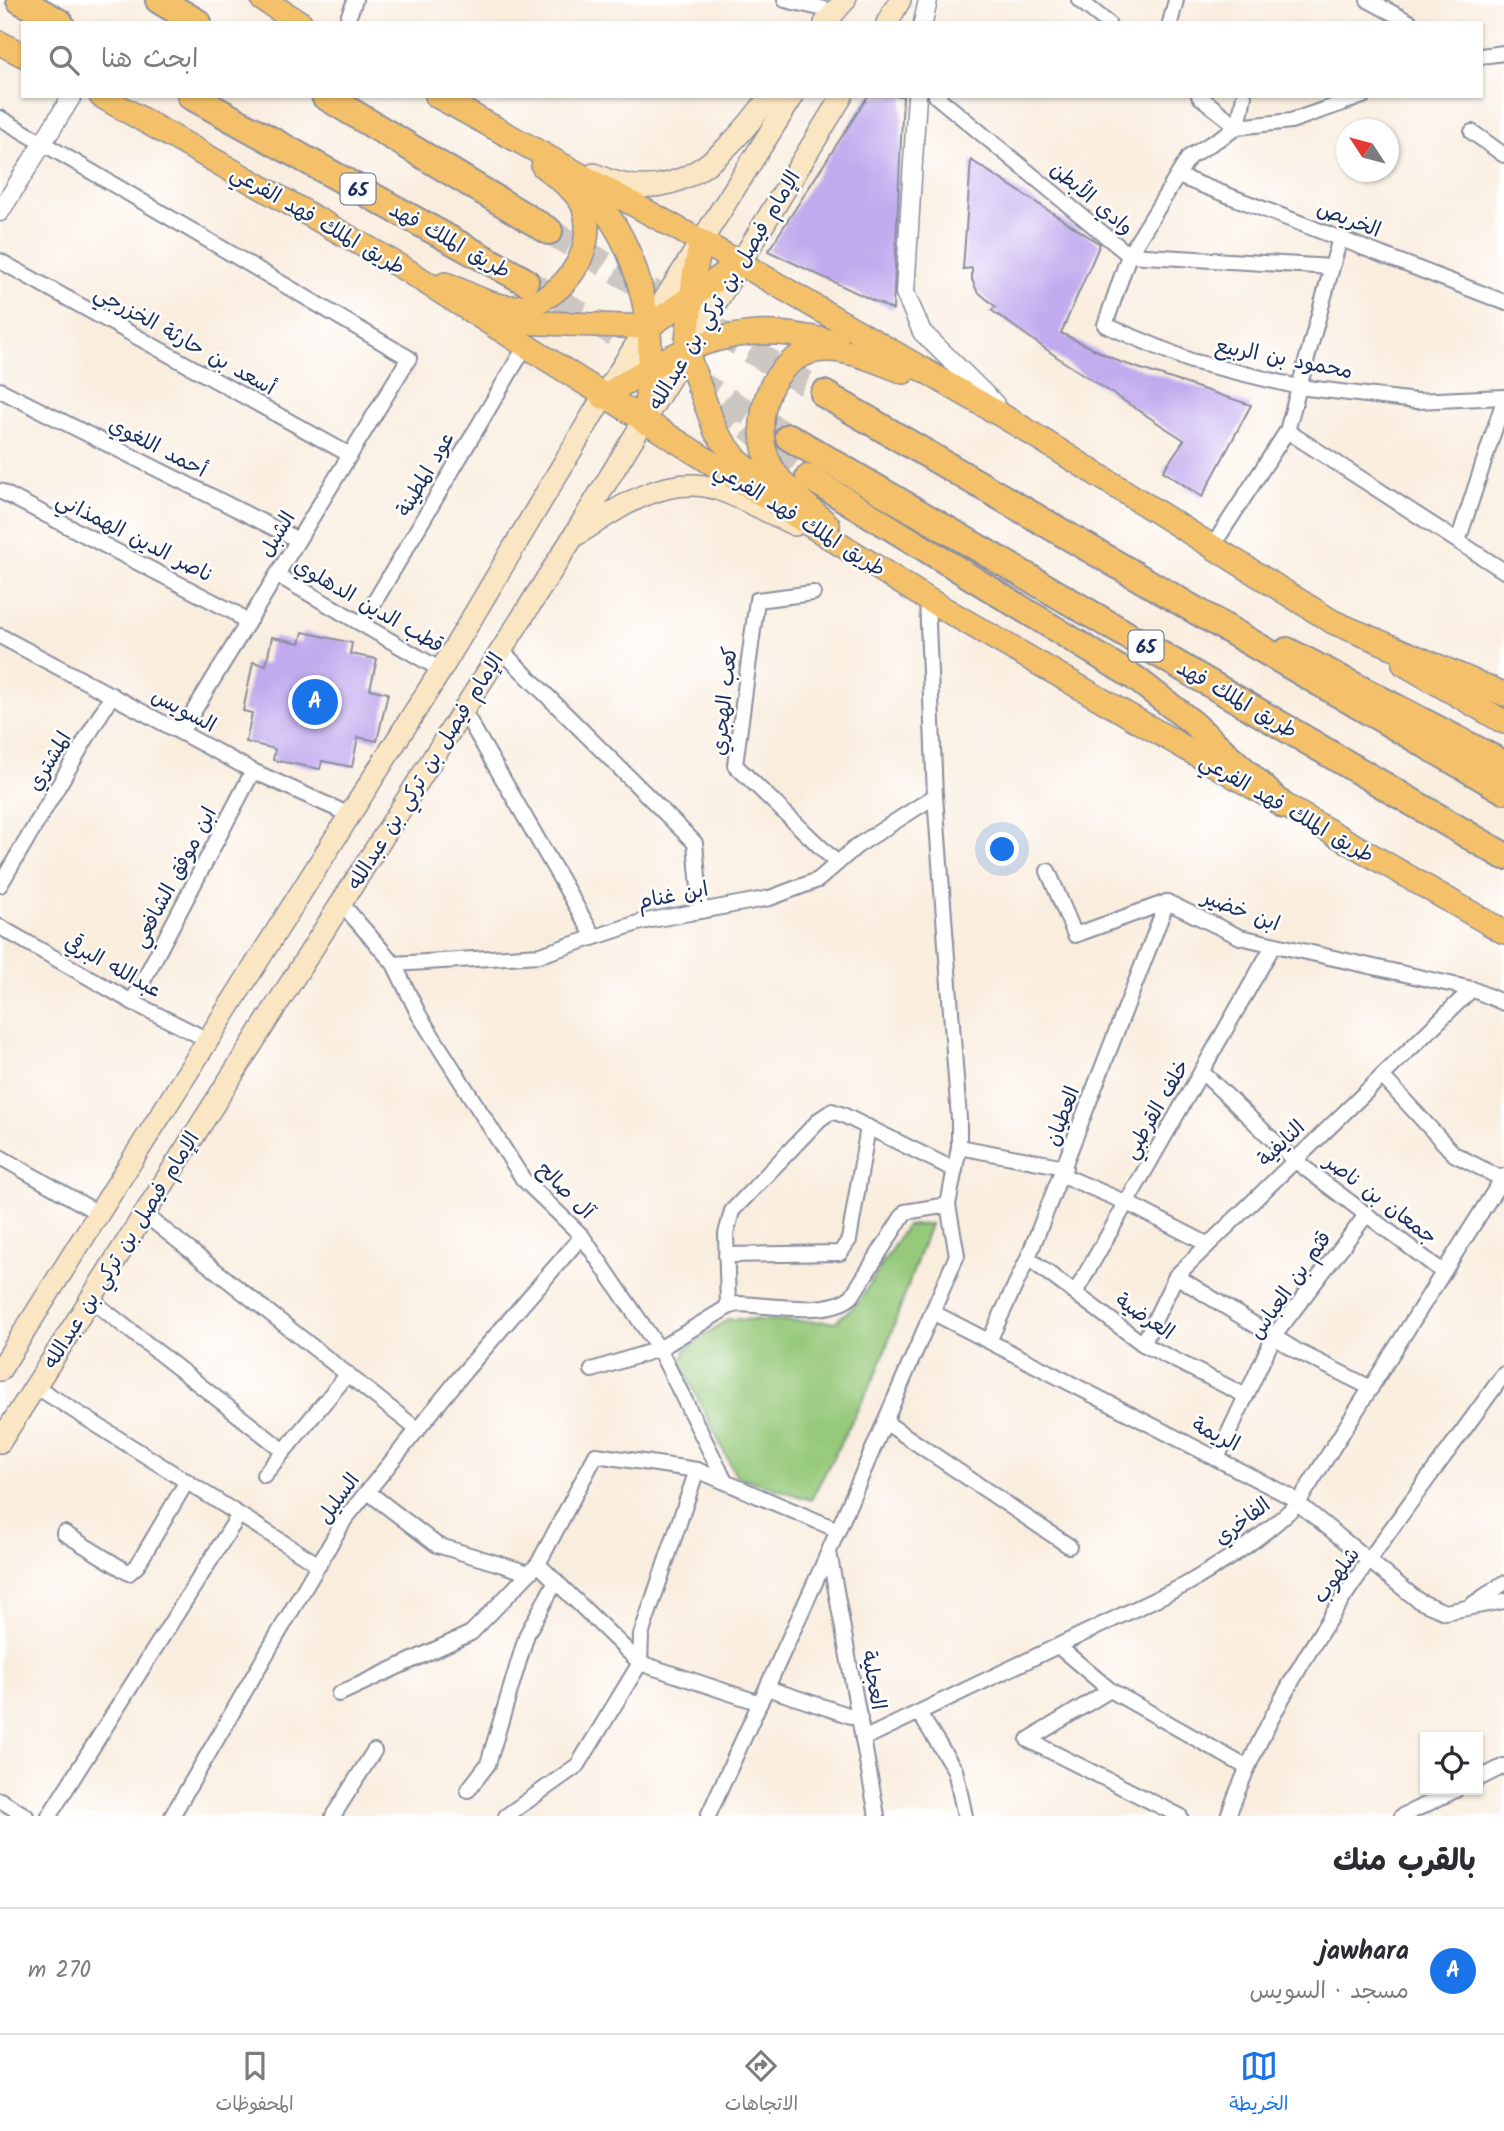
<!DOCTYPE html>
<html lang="ar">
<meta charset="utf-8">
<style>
body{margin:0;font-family:Kalam,"Playpen Sans Arabic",sans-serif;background:#f2f2f3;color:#2b2b33;direction:rtl}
.controls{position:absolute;right:21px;bottom:21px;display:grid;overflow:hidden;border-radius:0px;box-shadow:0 2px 5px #0004}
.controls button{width:63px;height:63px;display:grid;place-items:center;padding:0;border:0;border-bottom:2px solid #e1e1e2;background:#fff;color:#2b2b33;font:35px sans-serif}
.compass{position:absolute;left:1336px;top:119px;width:63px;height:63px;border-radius:50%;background:#fff;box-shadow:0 2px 5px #0004;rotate:306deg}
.you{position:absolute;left:1003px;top:850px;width:24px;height:24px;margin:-18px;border:5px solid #fff;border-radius:50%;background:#1a73e8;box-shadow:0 0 0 10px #1a73e833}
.badge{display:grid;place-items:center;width:46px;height:46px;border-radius:50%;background:#1a73e8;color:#fff;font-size:23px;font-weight:700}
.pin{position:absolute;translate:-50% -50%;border:4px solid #fff;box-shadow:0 2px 7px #0006}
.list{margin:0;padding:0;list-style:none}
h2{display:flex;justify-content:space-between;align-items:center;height:91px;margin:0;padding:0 28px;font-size:30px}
h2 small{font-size:23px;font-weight:400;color:#7c7c81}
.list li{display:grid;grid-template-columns:46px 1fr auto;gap:21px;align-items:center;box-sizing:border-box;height:126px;padding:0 28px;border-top:2px solid #e1e1e2}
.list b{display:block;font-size:26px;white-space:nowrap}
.list p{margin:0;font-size:23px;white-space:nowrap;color:#7c7c81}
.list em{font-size:23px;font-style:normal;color:#7c7c81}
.icon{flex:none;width:38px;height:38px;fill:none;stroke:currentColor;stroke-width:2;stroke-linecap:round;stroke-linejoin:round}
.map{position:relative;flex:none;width:1504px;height:1816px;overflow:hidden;direction:ltr}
.search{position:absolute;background:#fff;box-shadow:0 2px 5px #0004;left:21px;right:21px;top:21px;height:77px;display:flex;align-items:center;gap:18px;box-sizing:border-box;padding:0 24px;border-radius:0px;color:#7c7c81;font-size:26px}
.sheet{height:217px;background:#fff}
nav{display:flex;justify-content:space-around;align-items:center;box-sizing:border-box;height:98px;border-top:2px solid #e1e1e2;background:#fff;font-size:19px;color:#7c7c81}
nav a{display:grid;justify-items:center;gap:4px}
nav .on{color:#1a73e8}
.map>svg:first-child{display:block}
.green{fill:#96c979;stroke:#587c6c;stroke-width:2}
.building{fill:#c1aaee}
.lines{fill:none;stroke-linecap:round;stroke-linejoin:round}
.trunk-tunnel{stroke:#cdc7c4;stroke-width:24;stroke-dasharray:24 12;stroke-linecap:butt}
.motorway-tunnel{stroke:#cdc7c4;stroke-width:26;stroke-dasharray:26 13;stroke-linecap:butt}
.minor-casing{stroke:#8a8e9e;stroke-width:18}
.tertiary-casing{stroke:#8a8e9e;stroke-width:21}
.secondary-casing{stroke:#8a8e9e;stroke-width:24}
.primary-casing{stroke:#8a8e9e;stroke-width:26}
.trunk-casing{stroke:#8a8e9e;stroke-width:28}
.motorway-casing{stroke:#8a8e9e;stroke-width:30}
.minor{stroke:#fff;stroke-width:14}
.tertiary{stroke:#fff;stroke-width:18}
.secondary{stroke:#fbe6c3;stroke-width:21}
.primary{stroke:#f4c16a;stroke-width:23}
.trunk{stroke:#f4c16a;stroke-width:24}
.motorway{stroke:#f4c16a;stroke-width:26}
.labels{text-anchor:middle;stroke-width:5;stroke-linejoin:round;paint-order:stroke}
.shield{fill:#fff;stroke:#5f6d8e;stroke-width:2}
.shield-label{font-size:19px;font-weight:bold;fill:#1b2f5e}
.street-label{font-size:21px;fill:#1b2f5e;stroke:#fff}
</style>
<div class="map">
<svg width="1504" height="1816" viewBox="0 0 1504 1816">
<rect width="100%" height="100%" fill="#fff"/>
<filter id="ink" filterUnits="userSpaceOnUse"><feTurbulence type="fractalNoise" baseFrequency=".0143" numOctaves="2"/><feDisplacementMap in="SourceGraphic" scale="14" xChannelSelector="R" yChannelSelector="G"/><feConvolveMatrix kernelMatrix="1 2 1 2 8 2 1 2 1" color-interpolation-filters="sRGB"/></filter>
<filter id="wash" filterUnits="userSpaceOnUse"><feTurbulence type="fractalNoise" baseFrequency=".00686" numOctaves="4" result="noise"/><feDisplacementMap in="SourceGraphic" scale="28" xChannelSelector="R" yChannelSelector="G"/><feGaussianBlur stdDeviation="1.57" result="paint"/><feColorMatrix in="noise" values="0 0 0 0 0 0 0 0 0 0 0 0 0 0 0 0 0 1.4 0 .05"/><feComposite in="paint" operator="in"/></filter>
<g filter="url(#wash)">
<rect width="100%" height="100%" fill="#f9edde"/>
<polygon class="green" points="930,1224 878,1370 811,1500 736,1476 682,1366 685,1350 728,1319 835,1322 858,1303 906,1226"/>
<g id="blocks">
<g class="building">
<polygon points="868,96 903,96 893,310 768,251"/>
<polygon points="971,160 1100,244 1061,333 1120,362 1251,405 1202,497 1163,471 1184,440 1064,362 991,310 996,307 977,291 972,280 972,268 963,269"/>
<polygon points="303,632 352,643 350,654 377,659 370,689 388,693 377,741 358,737 352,767 322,761 320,769 273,760 275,749 246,742 252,713 243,711 253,662 266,665 272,637 300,643"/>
</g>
</g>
</g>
<g filter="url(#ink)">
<use href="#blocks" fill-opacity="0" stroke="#8a8e9e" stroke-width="2"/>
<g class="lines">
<polyline class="trunk-tunnel" points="692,382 808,477"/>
<g class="motorway-tunnel">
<polyline points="549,231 824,394"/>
<polyline points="525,281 789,437"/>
</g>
<g class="minor-casing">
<g id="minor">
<polyline points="785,0 833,11"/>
<polyline points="1079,0 1108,23"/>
<polyline points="1368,0 1411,23"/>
<polyline points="346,23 355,0"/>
<polyline points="1170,23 1176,0"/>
<polyline points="1481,56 1504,53"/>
<polyline points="936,96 1129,255 1332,267"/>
<polyline points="1199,96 1238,127 1244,96"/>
<polyline points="1363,96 1291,121 1238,127 1189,157 1129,255 1105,325 1191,361 1299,387 1416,401 1504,397"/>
<polyline points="0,118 409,358 181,732"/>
<polyline points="1472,132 1504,155"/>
<polyline points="1178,176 1504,302"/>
<polyline points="0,261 350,455"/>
<polyline points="0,390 298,540"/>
<polyline points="1287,431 1504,571"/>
<polyline points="0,491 237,614 246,625"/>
<polyline points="1458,541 1504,400"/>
<polyline points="1212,547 1287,431 1340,238"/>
<polyline points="277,575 441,670"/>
<polyline points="813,593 757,600 735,765 837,863"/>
<polyline points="362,623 525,347"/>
<polyline points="0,636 253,771 350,815"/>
<polyline points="501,650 695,843 701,911"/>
<polyline points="463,710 594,937"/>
<polyline points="1048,871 1075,935 1167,902 1240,937 1472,989 1504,1003"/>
<polyline points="0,885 112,695"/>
<polyline points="341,903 394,964 419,1015 523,1179 582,1236 659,1349 725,1481"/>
<polyline points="0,927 132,1002 208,1040"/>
<polyline points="394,964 540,955 641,922 770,898 818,880 857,846 935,796"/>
<polyline points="132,1002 253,771"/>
<polyline points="1202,1072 1294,1160 1443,1272"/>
<polyline points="1382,1076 1454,1154 1504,1180"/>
<polyline points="959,1147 1065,1167"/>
<polyline points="0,1157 98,1213"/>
<polyline points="1062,1175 1127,1203 1207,1244"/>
<polyline points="144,1214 418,1430"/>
<polyline points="726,1255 840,1253 849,1240 868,1127"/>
<polyline points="1028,1258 1143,1344 1246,1396"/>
<polyline points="1176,1276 1297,1351 1371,1388"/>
<polyline points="1075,1293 1273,946"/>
<polyline points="90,1299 284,1451"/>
<polyline points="728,1307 726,1234 732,1211 820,1119 832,1111 843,1115 955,1170"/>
<polyline points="932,1312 1289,1496 1419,1601 1445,1612 1504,1601"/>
<polyline points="989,1341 1028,1258 1167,902"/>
<polyline points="1143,1344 1176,1276 1472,989"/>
<path d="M 592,1370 L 659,1349 L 728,1307 L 738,1304 C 769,1305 829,1317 852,1296 L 905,1212 L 948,1205"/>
<polyline points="35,1386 319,1565"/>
<polyline points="885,1422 1069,1546"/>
<polyline points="1217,1458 1274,1336 1367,1214"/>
<polyline points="264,1475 348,1374"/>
<polyline points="368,1492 437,1545 529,1573"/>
<polyline points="64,1533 129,1573 137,1566 187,1481"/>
<polyline points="829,1552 877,1816"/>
<polyline points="538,1564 640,1663 760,1703"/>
<polyline points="1473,1604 1504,1583"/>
<polyline points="1059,1647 1110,1690 1246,1767"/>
<polyline points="767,1688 860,1719"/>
<polyline points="1110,1690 1028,1740 1180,1816"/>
<polyline points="339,1694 471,1633 538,1564 596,1455 697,1470 838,1530"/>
<polyline points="919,1713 955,1770 965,1816"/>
<path d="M 863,1739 L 1185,1585 C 1225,1562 1265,1536 1298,1503 L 1504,1176"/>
<polyline points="1478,1779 1504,1766"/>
<polyline points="468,1790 488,1764 527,1634 556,1581"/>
<polyline points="0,1800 26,1816"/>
<polyline points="49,1816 239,1515"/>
<polyline points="172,1816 345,1519 465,1371 582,1236"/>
<polyline points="333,1816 374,1751"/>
<polyline points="506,1816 578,1765 640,1663 641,1635 697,1470"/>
<polyline points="708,1816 822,1567 957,1255 948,1205 959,1147 959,1119 935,796 927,599"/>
<path d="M 1228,1816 C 1288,1652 1404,1515 1504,1374"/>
<polyline points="1402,1816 1456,1790"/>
</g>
</g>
<g class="tertiary-casing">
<g id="tertiary">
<polyline points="923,23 928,0"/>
<polyline points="917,96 905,293 922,332 995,404"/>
<polyline points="0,212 72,96"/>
</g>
</g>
<g class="secondary-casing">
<g id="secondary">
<polyline points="825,23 845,0"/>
<polyline points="887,23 900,0"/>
<path d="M 594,174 C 674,212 725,157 770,96"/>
<path d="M 578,534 C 618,508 666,473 717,489 C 743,498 769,513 795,525"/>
<polyline points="0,1370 441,670 603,397 793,96"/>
<polyline points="0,1442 573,537 842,96"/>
</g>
</g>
<g class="primary-casing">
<g id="primary">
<polyline points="263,0 301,23"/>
<polyline points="0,43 23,55"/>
<polyline points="101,96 403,268 927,599 1504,932"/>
<polyline points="437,96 740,263 1018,425 1333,622 1504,694"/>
<path d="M 578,184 C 622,218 640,272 648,325 C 653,357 647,391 644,422"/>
<polyline points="701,243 694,275 686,350 716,432 738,461 762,480"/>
<path d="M 445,284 C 466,292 494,309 517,307 C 561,303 598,252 584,208 C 578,191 556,177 543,166"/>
<polyline points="490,313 516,322 648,327 740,263"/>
<path d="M 603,397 C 656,362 711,329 777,333 C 797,334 817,339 836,342"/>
<path d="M 828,525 C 811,508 784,489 772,468 C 747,425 769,350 827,350 C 854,350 880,363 904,372"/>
<polyline points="1404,664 1504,722"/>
</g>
</g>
<g class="trunk-casing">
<g id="trunk">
<polyline points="808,477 1135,678 1193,723 1284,806"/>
<polyline points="1287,650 1504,763"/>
</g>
</g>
<g class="motorway-casing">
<g id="motorway">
<polyline points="20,0 60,23"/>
<polyline points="159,0 198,23"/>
<polyline points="191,96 525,281"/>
<polyline points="325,96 549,231"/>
<polyline points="824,394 1504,790"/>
<polyline points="789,437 1504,856"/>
</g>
</g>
<use href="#minor" class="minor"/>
<use href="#tertiary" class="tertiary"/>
<use href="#secondary" class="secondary"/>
<use href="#primary" class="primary"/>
<use href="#trunk" class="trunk"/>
<use href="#motorway" class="motorway"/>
</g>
</g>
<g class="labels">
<g class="shield">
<rect x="340.5" y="173.5" width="35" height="31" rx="5"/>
<rect x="1128.5" y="630.5" width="35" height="31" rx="5"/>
</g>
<g class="shield-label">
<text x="358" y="196">65</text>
<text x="1146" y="653">65</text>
</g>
<g class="street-label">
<text transform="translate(1092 198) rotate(40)" y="7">وادي الأبطن</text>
<text transform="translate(1349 219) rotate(21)" y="7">الخريص</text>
<text transform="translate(318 220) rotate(30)" y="7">طريق الملك فهد الفرعي</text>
<text transform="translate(450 240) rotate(29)" y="7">طريق الملك فهد</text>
<text transform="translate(724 290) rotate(-59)" y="7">الإمام فيصل بن تركي بن عبدالله</text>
<text transform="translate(185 340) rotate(29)" y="7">أسعد بن حارثة الخزرجي</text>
<text transform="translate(1284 358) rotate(11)" y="7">محمود بن الربيع</text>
<text transform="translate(158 447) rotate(27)" y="7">أحمد اللغوي</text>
<text transform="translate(425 474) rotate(-60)" y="7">عود المطينة</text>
<text transform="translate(800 519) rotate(32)" y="7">طريق الملك فهد الفرعي</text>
<text transform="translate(277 534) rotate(-59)" y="7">الشبل</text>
<text transform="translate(135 537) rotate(27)" y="7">ناصر الدين الهمذاني</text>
<text transform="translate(369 605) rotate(30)" y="7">قطب الدين الدهلوي</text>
<text transform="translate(1237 699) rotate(30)" y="7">طريق الملك فهد</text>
<text transform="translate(724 701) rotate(-84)" y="7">كعب الهجري</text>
<text transform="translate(184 710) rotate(28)" y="7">السويس</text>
<text transform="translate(49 761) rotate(-59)" y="7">المشتري</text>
<text transform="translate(425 771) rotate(-58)" y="7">الإمام فيصل بن تركي بن عبدالله</text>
<text transform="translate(1287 808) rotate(30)" y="7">طريق الملك فهد الفرعي</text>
<text transform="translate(174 877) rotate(-62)" y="7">ابن موفق الشافعي</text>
<text transform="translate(673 895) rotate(-11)" y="7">ابن غنام</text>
<text transform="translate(1241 910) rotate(21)" y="7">ابن خضير</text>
<text transform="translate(113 966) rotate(29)" y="7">عبدالله البرقي</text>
<text transform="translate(1156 1109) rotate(-60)" y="7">خلف القرطبي</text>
<text transform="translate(1062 1116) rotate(-69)" y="7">العطيان</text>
<text transform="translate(1281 1143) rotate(-44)" y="7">النايفية</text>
<text transform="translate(566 1190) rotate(45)" y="7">آل صالح</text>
<text transform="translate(1381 1199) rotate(37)" y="7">جمعان بن ناصر</text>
<text transform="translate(121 1250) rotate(-58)" y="7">الإمام فيصل بن تركي بن عبدالله</text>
<text transform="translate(1290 1285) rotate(-55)" y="7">قثم بن العباس</text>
<text transform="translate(1145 1316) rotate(34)" y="7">العرضية</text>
<text transform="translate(1216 1434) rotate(27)" y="7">الريمة</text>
<text transform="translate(338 1498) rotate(-54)" y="7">السليل</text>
<text transform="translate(1242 1521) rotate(-37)" y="7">الفاخري</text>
<text transform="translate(1336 1575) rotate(-54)" y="7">شلهوب</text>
<text transform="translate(874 1680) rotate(80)" y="7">العجلية</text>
</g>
</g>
</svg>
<div class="controls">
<button><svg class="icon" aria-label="locate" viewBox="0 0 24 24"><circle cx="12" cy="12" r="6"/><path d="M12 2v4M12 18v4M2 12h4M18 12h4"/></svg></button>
</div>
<svg class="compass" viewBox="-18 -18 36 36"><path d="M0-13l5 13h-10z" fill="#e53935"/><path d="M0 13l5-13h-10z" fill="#7c7c81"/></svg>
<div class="you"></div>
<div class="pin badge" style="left:315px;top:702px">A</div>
<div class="search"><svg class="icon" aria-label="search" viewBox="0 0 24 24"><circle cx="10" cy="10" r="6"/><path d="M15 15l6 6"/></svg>ابحث هنا</div>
</div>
<section class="sheet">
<h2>بالقرب منك<small></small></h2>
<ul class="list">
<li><span class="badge">A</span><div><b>jawhara</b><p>مسجد · السويس</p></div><em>270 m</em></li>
</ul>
</section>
<nav>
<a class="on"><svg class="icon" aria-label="map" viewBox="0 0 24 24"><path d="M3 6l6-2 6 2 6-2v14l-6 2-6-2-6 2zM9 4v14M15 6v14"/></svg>الخريطة</a>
<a><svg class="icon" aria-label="directions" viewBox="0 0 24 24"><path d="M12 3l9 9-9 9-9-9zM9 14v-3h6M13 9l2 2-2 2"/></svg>الاتجاهات</a>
<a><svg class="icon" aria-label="saved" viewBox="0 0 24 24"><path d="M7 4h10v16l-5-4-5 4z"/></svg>المحفوظات</a>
</nav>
